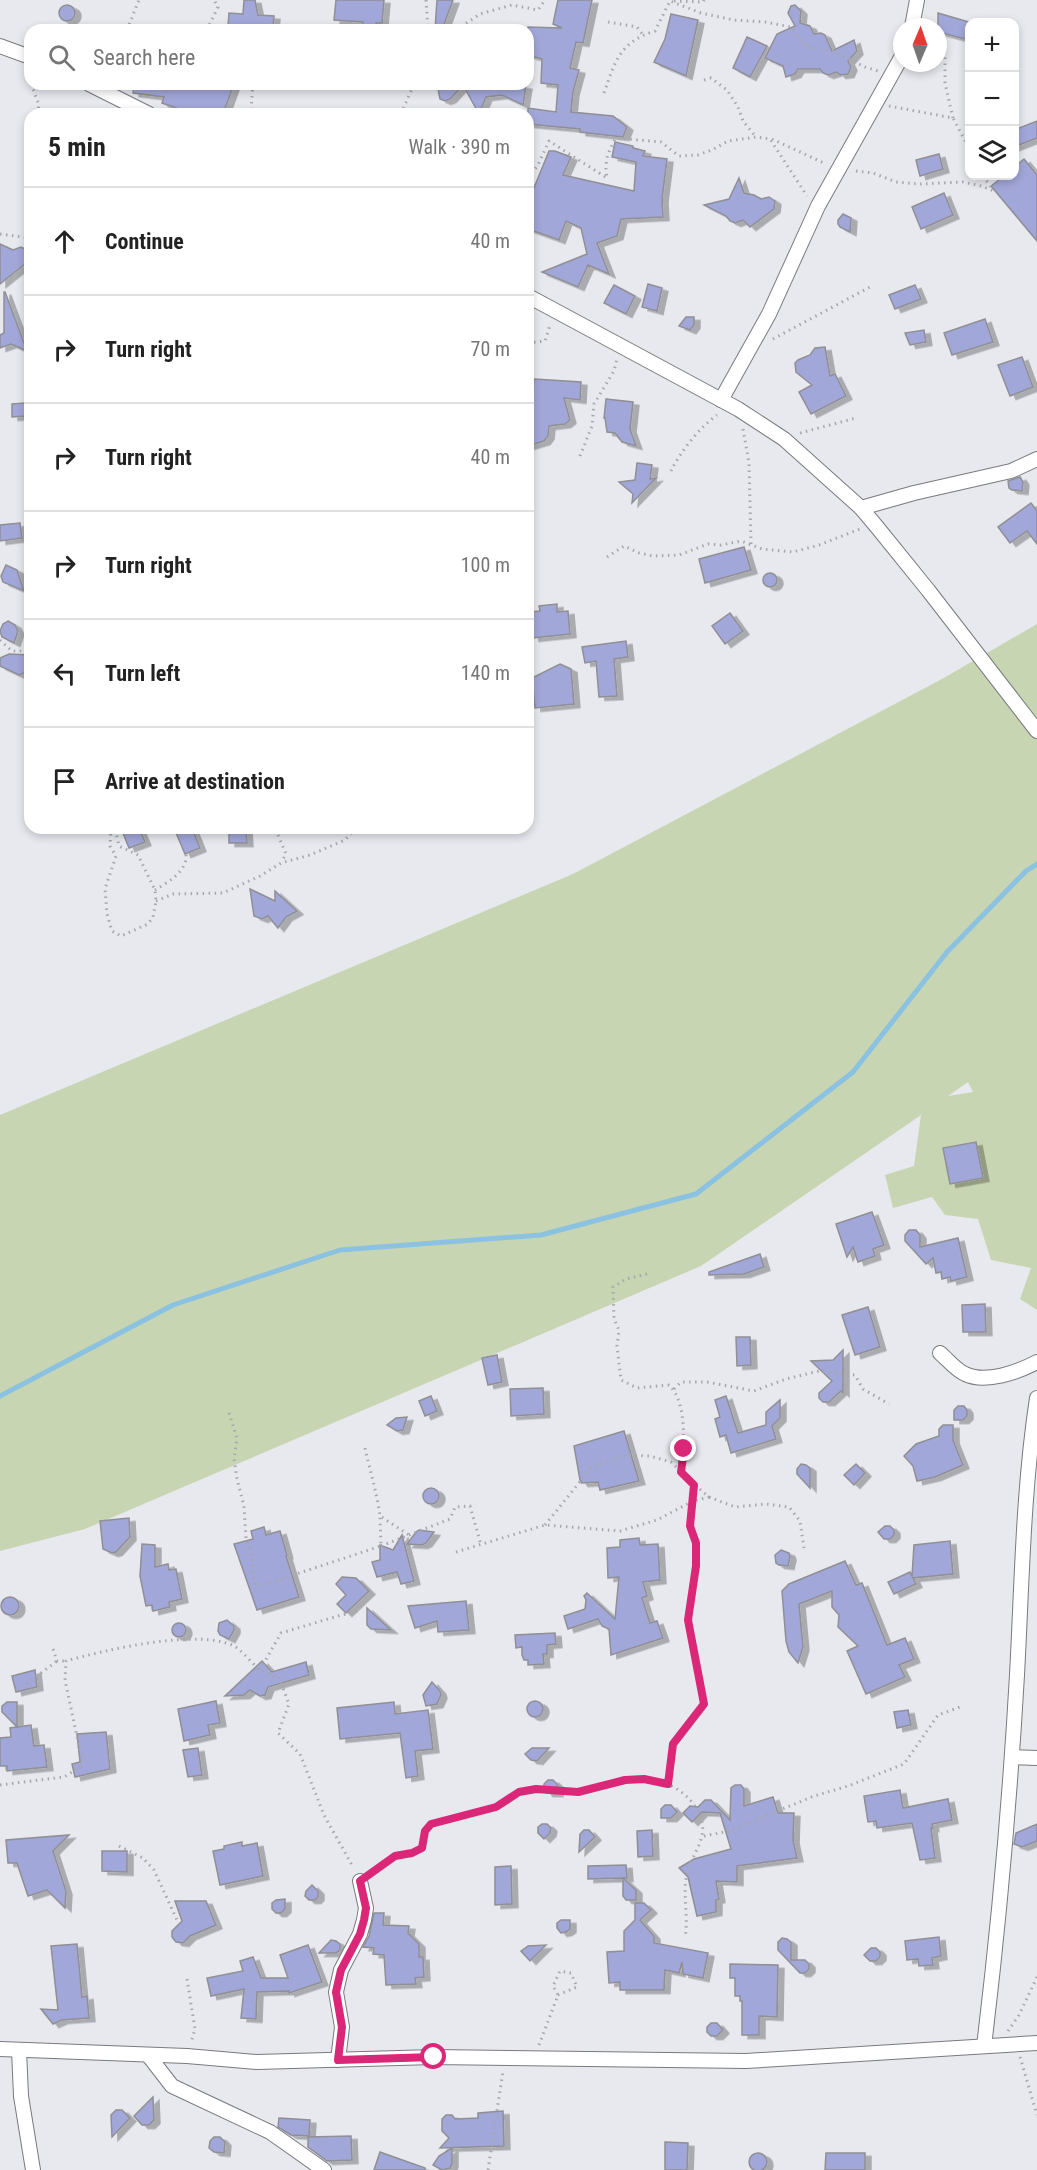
<!DOCTYPE html>
<meta charset="utf-8">
<style>
body{margin:0;font-family:"Roboto Condensed",sans-serif;background:#f6f6f6;color:#222}
.controls{position:absolute;right:18px;top:18px;display:grid;overflow:hidden;border-radius:12px;box-shadow:0 3px 9px #0003}
.controls button{width:54px;height:54px;display:grid;place-items:center;padding:0;border:0;border-bottom:2px solid #e0e0e0;background:#fff;color:#222;font:30px sans-serif}
.compass{position:absolute;left:893px;top:18px;width:54px;height:54px;border-radius:50%;background:#fff;box-shadow:0 3px 9px #0003;rotate:2deg}
.stop{position:absolute;width:18px;height:18px;margin:-14px;border:4px solid #db2777;border-radius:50%;background:#fff}
.stop.end{background:#db2777;border-color:#fff;box-shadow:0 2px 6px #0008}
.list{margin:0;padding:0;list-style:none}
h2{display:flex;justify-content:space-between;align-items:center;height:78px;margin:0;padding:0 24px;font-size:26px}
h2 small{font-size:20px;font-weight:400;color:#767676}
.list li{display:grid;grid-template-columns:39px 1fr auto;gap:18px;align-items:center;box-sizing:border-box;height:108px;padding:0 24px;border-top:2px solid #e0e0e0}
.list b{display:block;font-size:22px;white-space:nowrap}
.list em{font-size:20px;font-style:normal;color:#767676}
.icon{flex:none;width:33px;height:33px;fill:none;stroke:currentColor;stroke-width:2;stroke-linecap:round;stroke-linejoin:round}
.map{position:relative;flex:none;width:1037px;height:2170px;overflow:hidden}
.search{position:absolute;background:#fff;box-shadow:0 3px 9px #0003;left:24px;top:24px;width:510px;height:66px;display:flex;align-items:center;gap:15px;box-sizing:border-box;padding:0 21px;border-radius:18px;color:#767676;font-size:22px}
.panel{position:absolute;background:#fff;box-shadow:0 3px 9px #0003;left:24px;top:108px;width:510px;height:726px;border-radius:18px}
.map>svg:first-child{display:block}
.green{fill:#c8d5b2;fill-rule:evenodd}
.lines{fill:none;stroke-linecap:round;stroke-linejoin:round}
.stream{stroke:#8bc1e1;stroke-width:5}
.building{fill:#a2a7d9;stroke:#8f8f95;stroke-width:1.5;filter:url(#shadow)}
.minor-casing{stroke:#797a7f;stroke-width:16}
.path{stroke:#a6a7ac;stroke-width:3;stroke-dasharray:1.5 4.5;stroke-linecap:butt}
.minor{stroke:#fff;stroke-width:14}
.route{stroke:#db2777;stroke-width:8}
</style>
<div class="map">
<svg width="1037" height="2170" viewBox="0 0 1037 2170">
<defs>
<filter id="shadow"><feDropShadow dx="6" dy="3.5" stdDeviation="0" flood-color="#0004"/></filter>
</defs>
<rect width="100%" height="100%" fill="#e8e9ef"/>
<path class="green" d="M 1037,624 L 1037,1310 L 1020,1299 L 1031,1268 L 991,1260 L 978,1219 L 945,1215 L 932,1197 L 893,1208 L 885,1175 L 914,1166 L 921,1115 L 701,1266 L 85,1529 L 0,1551 L 0,1115 L 573,874 L 942,679 ZM 968,1082 L 973,1092 L 948,1096 Z"/>
<g class="lines">
<polyline class="stream" points="0,1396 173,1305 340,1250 541,1235 696,1194 853,1072 947,952 1026,871 1037,864"/>
</g>
<g class="building">
<polygon points="244,0 255,0 258,15 274,16 273,28 261,27 261,30 238,30 238,26 228,26 229,13 243,14"/>
<polygon points="336,0 384,0 382,23 376,23 375,30 361,30 363,22 334,20"/>
<polygon points="437,0 453,0 442,30 435,30"/>
<polygon points="558,0 592,0 583,43 576,42 570,68 579,70 573,92 571,112 613,116 627,127 623,137 580,132 580,129 528,124 528,108 556,112 558,85 541,83 542,59 528,55 528,27 562,28 553,24"/>
<polygon points="795,5 801,11 800,23 810,26 814,34 821,33 825,35 832,51 854,40 857,51 848,61 851,67 848,74 840,75 837,72 828,75 823,73 820,69 798,69 795,74 786,77 783,66 765,58 777,34 795,26 788,13 791,6"/>
<circle cx="67" cy="13" r="8"/>
<polygon points="938,13 969,22 969,40 938,32"/>
<polygon points="671,14 698,20 686,76 654,62 665,39"/>
<polygon points="747,37 767,46 750,77 733,68"/>
<polygon points="134,84 234,84 223,114 173,114 176,108 162,103 164,97 133,93"/>
<polygon points="437,84 512,84 526,86 523,105 502,95 486,97 479,114 463,85 450,99 445,101 440,99"/>
<polygon points="1037,121 1037,138 1014,147 1014,130"/>
<polygon points="615,142 633,146 633,148 645,151 643,156 667,159 662,199 663,217 621,219 617,236 597,243 609,274 588,265 578,287 542,272 587,254 581,228 566,221 559,240 528,229 528,194 531,195 549,151 555,151 571,157 563,175 634,191 636,162 612,157"/>
<polygon points="939,154 943,169 920,176 916,160"/>
<polygon points="1024,159 1037,175 1037,241 991,186 1004,176 1014,176 1014,167"/>
<polygon points="739,178 744,193 754,195 761,199 769,197 775,201 774,209 750,227 743,220 735,223 730,221 726,216 704,205 729,199"/>
<polygon points="944,193 953,215 921,229 912,207"/>
<polygon points="843,214 851,218 850,232 840,227 838,224 838,220"/>
<polygon points="0,244 13,250 21,247 25,249 30,260 0,284"/>
<polygon points="648,284 662,288 657,311 642,307"/>
<polygon points="614,285 635,296 626,314 604,303"/>
<polygon points="915,285 921,299 895,309 889,295"/>
<polygon points="4,292 5,292 27,351 11,344 0,348 0,335 4,333"/>
<polygon points="686,317 694,317 694,325 690,330 679,326"/>
<polygon points="985,319 993,342 952,355 944,333"/>
<polygon points="924,330 926,342 910,345 905,333"/>
<polygon points="825,347 830,376 835,374 846,396 811,414 799,392 812,385 796,372 795,363 798,360 810,355 815,348"/>
<polygon points="1022,357 1033,387 1010,396 998,365"/>
<polygon points="534,379 581,382 580,400 564,398 570,420 565,424 549,426 548,436 544,441 528,446"/>
<polygon points="606,399 633,402 630,429 636,446 622,442 615,433 607,432 605,418 604,418"/>
<polygon points="25,403 26,416 12,417 12,404"/>
<polygon points="637,463 652,465 650,479 656,478 632,503 633,494 619,482 635,480"/>
<polygon points="1020,477 1023,482 1022,491 1012,490 1009,488 1008,481"/>
<polygon points="1031,503 1037,511 1037,544 1027,531 1010,543 998,527"/>
<polygon points="20,523 22,538 0,541 0,525"/>
<polygon points="744,547 751,570 705,583 699,559"/>
<polygon points="6,565 17,570 24,591 3,582 1,576"/>
<circle cx="770" cy="580" r="7"/>
<polygon points="557,604 557,612 568,611 570,634 533,638 530,612 540,611 539,606"/>
<polygon points="730,613 743,631 725,644 712,626"/>
<polygon points="8,621 15,625 18,631 14,643 2,637 0,631 3,624"/>
<polygon points="626,641 628,657 614,659 617,696 599,697 596,661 585,663 582,647"/>
<polygon points="9,654 30,655 30,671 19,675 0,666 0,658"/>
<polygon points="560,664 571,669 574,704 535,708 532,678"/>
<polygon points="121,828 139,828 145,842 129,848"/>
<polygon points="174,828 192,828 200,848 185,854"/>
<polygon points="229,828 246,828 247,843 229,843"/>
<polygon points="250,889 275,901 275,891 297,911 286,917 278,928 268,916 262,919 254,916"/>
<polygon points="976,1142 983,1178 950,1184 943,1148"/>
<polygon points="872,1212 884,1245 873,1249 875,1256 858,1262 853,1247 847,1257 836,1224"/>
<polygon points="909,1230 916,1230 920,1235 920,1247 958,1238 967,1277 951,1281 950,1277 942,1279 941,1272 936,1273 933,1258 926,1264 905,1241 905,1235"/>
<polygon points="760,1254 764,1267 744,1274 709,1275 709,1272"/>
<polygon points="985,1304 986,1332 963,1332 962,1305"/>
<polygon points="868,1307 880,1347 855,1355 842,1315"/>
<polygon points="736,1337 750,1337 751,1365 737,1366"/>
<polygon points="843,1350 843,1393 841,1391 829,1402 823,1402 819,1398 819,1393 832,1381 811,1361 833,1360"/>
<polygon points="497,1355 502,1382 488,1385 482,1358"/>
<polygon points="543,1388 544,1414 511,1416 510,1389"/>
<polygon points="431,1396 437,1411 425,1416 419,1401"/>
<polygon points="726,1396 738,1433 766,1425 766,1412 780,1400 780,1418 772,1426 776,1439 731,1453 726,1435 720,1437 715,1419 720,1417 715,1400"/>
<polygon points="958,1406 964,1406 967,1410 967,1416 963,1420 954,1420 954,1410"/>
<polygon points="407,1417 403,1430 397,1431 387,1425 396,1418"/>
<polygon points="943,1425 953,1425 953,1440 963,1465 935,1477 917,1481 913,1466 904,1456 916,1444 939,1436 939,1429"/>
<polygon points="624,1431 639,1481 600,1490 598,1482 582,1483 580,1480 574,1446"/>
<polygon points="801,1464 806,1465 810,1468 810,1488 797,1474 797,1469"/>
<polygon points="856,1464 865,1473 854,1485 844,1475"/>
<circle cx="431" cy="1496" r="8"/>
<polygon points="129,1518 130,1537 116,1552 112,1553 103,1549 100,1521"/>
<polygon points="885,1526 890,1526 894,1530 894,1535 890,1539 884,1539 878,1532"/>
<polygon points="264,1527 266,1535 280,1531 287,1555 286,1556 299,1597 257,1610 234,1544 253,1539 251,1531"/>
<polygon points="419,1530 434,1532 426,1543 422,1545 407,1544 416,1532"/>
<polygon points="402,1535 414,1581 401,1584 397,1572 377,1577 372,1562 380,1560 380,1545 393,1550"/>
<polygon points="639,1538 640,1545 658,1544 660,1580 643,1582 647,1596 642,1598 650,1623 657,1621 663,1638 611,1655 609,1629 602,1626 598,1619 568,1629 564,1616 585,1609 586,1600 584,1596 587,1593 615,1619 619,1577 608,1578 607,1548 620,1547 620,1540"/>
<polygon points="950,1541 953,1574 913,1578 916,1584 894,1594 888,1582 910,1572 912,1576 914,1545"/>
<polygon points="142,1544 155,1545 155,1567 168,1564 169,1570 176,1569 182,1599 169,1602 170,1607 153,1611 152,1605 146,1606 140,1576"/>
<polygon points="781,1550 789,1553 790,1557 788,1566 779,1565 776,1563 775,1555"/>
<polygon points="845,1561 856,1585 862,1583 887,1645 905,1638 914,1659 899,1665 905,1677 866,1694 847,1651 858,1646 838,1627 839,1615 832,1607 832,1591 799,1604 803,1647 798,1663 789,1652 786,1641 782,1591 789,1584"/>
<polygon points="342,1577 356,1578 369,1591 346,1613 337,1604 346,1595 336,1584"/>
<circle cx="10" cy="1606" r="9"/>
<polygon points="466,1601 469,1630 438,1632 437,1621 415,1628 408,1606"/>
<polygon points="367,1608 391,1630 371,1629 367,1625"/>
<polygon points="227,1620 234,1626 234,1630 229,1639 220,1635 218,1631 219,1623"/>
<circle cx="179" cy="1630" r="7"/>
<polygon points="555,1633 556,1644 547,1645 547,1654 543,1654 544,1664 528,1665 528,1660 524,1660 522,1655 522,1647 516,1648 515,1635"/>
<polygon points="262,1661 272,1672 306,1662 309,1675 268,1687 265,1695 260,1696 250,1690 244,1695 225,1696"/>
<polygon points="35,1670 37,1687 16,1692 12,1676"/>
<polygon points="432,1682 440,1691 441,1695 437,1704 426,1706 423,1695"/>
<polygon points="216,1701 220,1723 208,1725 210,1735 184,1741 178,1709"/>
<circle cx="535" cy="1709" r="8"/>
<polygon points="7,1702 17,1702 17,1727 2,1712 2,1706"/>
<polygon points="394,1702 395,1714 428,1710 433,1749 415,1751 418,1776 406,1778 400,1733 340,1739 337,1708"/>
<polygon points="908,1710 911,1725 897,1728 894,1712"/>
<polygon points="31,1725 34,1746 44,1745 47,1767 7,1771 7,1766 0,1766 0,1738 11,1737 10,1728"/>
<polygon points="106,1732 110,1769 75,1777 72,1764 80,1762 77,1734"/>
<polygon points="198,1748 202,1775 188,1777 183,1750"/>
<polygon points="532,1748 549,1748 537,1761 531,1760 525,1754"/>
<polygon points="548,1780 553,1780 557,1784 557,1793 547,1793 544,1789 544,1784"/>
<polygon points="735,1785 741,1785 744,1789 744,1806 773,1797 778,1813 794,1813 793,1840 797,1858 737,1866 737,1882 716,1881 719,1899 716,1900 716,1912 697,1916 688,1877 679,1868 694,1859 731,1849 720,1813 702,1812 692,1822 683,1813 690,1806 698,1807 705,1800 711,1800 730,1820 731,1788"/>
<polygon points="900,1790 903,1808 948,1799 952,1820 932,1824 933,1828 931,1828 935,1858 920,1860 912,1823 877,1828 876,1821 868,1822 864,1796"/>
<polygon points="665,1805 671,1805 677,1812 671,1818 661,1818 661,1809"/>
<polygon points="542,1824 547,1824 551,1828 550,1833 544,1839 538,1833 538,1827"/>
<polygon points="1037,1824 1037,1841 1022,1847 1014,1844 1016,1833"/>
<polygon points="584,1830 589,1830 595,1837 579,1852 580,1834"/>
<polygon points="652,1830 653,1856 638,1857 637,1831"/>
<polygon points="69,1835 53,1851 66,1891 65,1908 47,1890 28,1896 17,1863 8,1863 6,1840"/>
<polygon points="242,1842 242,1846 257,1843 263,1876 220,1885 213,1851 224,1849 224,1846"/>
<polygon points="102,1851 127,1851 127,1872 102,1871"/>
<polygon points="626,1865 627,1878 623,1878 636,1890 636,1900 626,1900 623,1896 623,1878 588,1879 588,1866"/>
<polygon points="511,1866 512,1904 495,1905 495,1867"/>
<polygon points="312,1885 318,1891 318,1897 315,1900 309,1900 305,1896 306,1891"/>
<polygon points="285,1899 285,1909 281,1913 276,1913 272,1909 272,1903 276,1900"/>
<polygon points="175,1901 206,1901 216,1925 190,1936 183,1943 176,1942 172,1937 172,1931 182,1921"/>
<polygon points="635,1903 644,1903 651,1910 640,1920 654,1936 654,1943 708,1953 703,1978 683,1974 682,1962 679,1973 665,1970 664,1990 620,1990 620,1982 609,1983 607,1952 624,1951 624,1931 635,1920"/>
<polygon points="374,1913 384,1913 383,1925 409,1926 408,1933 419,1944 419,1957 423,1957 424,1977 415,1978 416,1984 386,1985 384,1955 373,1954 374,1948 363,1947 369,1936"/>
<polygon points="561,1920 570,1920 570,1929 566,1932 561,1933 557,1928 557,1923"/>
<polygon points="939,1937 941,1956 932,1958 933,1965 919,1966 918,1959 907,1960 905,1941"/>
<polygon points="782,1938 787,1939 791,1942 791,1960 805,1960 809,1964 809,1969 805,1973 800,1973 778,1950 778,1942"/>
<polygon points="331,1940 336,1941 340,1944 340,1950 336,1953 319,1953"/>
<polygon points="77,1944 82,1997 87,1996 89,2018 62,2020 53,2024 41,2009 58,2010 51,1946"/>
<polygon points="308,1945 322,1982 289,1993 289,1991 257,1992 256,2019 241,2018 244,1989 211,1996 207,1978 243,1971 240,1961 253,1957 261,1978 288,1978 280,1955"/>
<polygon points="546,1945 530,1961 521,1951 528,1946"/>
<polygon points="871,1948 876,1948 880,1952 880,1957 876,1961 870,1961 864,1955"/>
<polygon points="730,1964 778,1965 777,2017 759,2016 759,2035 742,2035 742,2001 740,2001 740,1996 735,1996 735,1978 730,1978"/>
<polygon points="711,2023 717,2023 723,2030 717,2036 711,2036 707,2032 707,2027"/>
<polygon points="153,2097 154,2120 149,2125 142,2125 134,2116"/>
<polygon points="116,2110 122,2110 130,2118 112,2137 111,2115"/>
<polygon points="503,2111 504,2146 440,2148 449,2138 442,2131 442,2119 446,2115 452,2115 455,2119 478,2118 478,2113"/>
<polygon points="279,2118 310,2120 309,2136 291,2135 278,2127"/>
<polygon points="351,2136 352,2160 327,2161 308,2147 308,2137"/>
<polygon points="214,2137 220,2137 225,2142 224,2153 214,2152 209,2148 210,2141"/>
<polygon points="665,2142 688,2143 687,2170 665,2170"/>
<polygon points="452,2148 452,2164 450,2168 442,2170 433,2165 439,2156"/>
<polygon points="380,2152 425,2168 425,2170 374,2170"/>
<polygon points="826,2153 865,2153 865,2170 825,2170"/>
<circle cx="758" cy="2162" r="9"/>
</g>
<g class="lines">
<g class="minor-casing">
<g id="minor">
<polyline points="912,27 917,0"/>
<polyline points="0,46 30,57"/>
<polyline points="89,84 149,114"/>
<polyline points="528,296 738,409 784,439 861,508 877,527 928,590 1037,731"/>
<polyline points="721,400 769,314 818,206 902,56"/>
<polyline points="861,508 914,493 1011,471 1037,459"/>
<path d="M 940,1353 C 948,1360 956,1370 965,1374 C 986,1384 1018,1372 1037,1362"/>
<polyline points="1012,1757 1037,1758"/>
<path d="M 984,2046 C 999,1923 1010,1798 1017,1675 C 1022,1582 1023,1490 1037,1398"/>
<polyline points="0,2049 187,2056 257,2062 434,2057 746,2061 1037,2043"/>
<polyline points="19,2050 21,2096 33,2170"/>
<polyline points="148,2055 172,2086 270,2132 324,2170"/>
<polyline points="338,2060 342,2027 336,1992 341,1970 360,1934 364,1920 366,1908 360,1881"/>
</g>
</g>
<g class="path">
<polyline points="426,0 428,30"/>
<polyline points="674,1 703,2 704,0"/>
<polyline points="608,22 637,27 643,35"/>
<polyline points="127,30 139,0"/>
<polyline points="207,30 218,7 214,0"/>
<polyline points="456,30 480,14 512,5 538,10 545,0"/>
<polyline points="938,37 941,37 945,55 945,83 953,118"/>
<polyline points="704,80 711,78 727,90 738,107 743,121 756,137"/>
<polyline points="31,84 39,105 37,114"/>
<path d="M 252,84 C 254,95 249,103 253,114"/>
<path d="M 604,93 C 615,61 620,42 655,31 L 670,1 L 701,13 L 734,20 L 765,22 L 791,27 L 807,47 L 833,51 L 865,67 L 878,71"/>
<polyline points="889,106 953,118 970,150"/>
<polyline points="401,114 414,84"/>
<polyline points="772,139 826,164"/>
<polyline points="856,171 873,173 896,182 920,184 963,182 981,186 994,191"/>
<polyline points="983,176 993,190"/>
<path d="M 528,178 L 538,165 L 549,141 L 607,178 C 604,161 608,152 616,138 L 661,142 L 679,156 L 698,155 L 712,150 L 728,141 L 756,137 L 770,139 L 807,196"/>
<polyline points="0,234 30,238"/>
<polyline points="773,339 870,287"/>
<polyline points="528,343 545,341 550,325"/>
<polyline points="743,429 749,463 751,544"/>
<polyline points="800,433 856,418"/>
<polyline points="580,456 592,426 594,404 614,371 617,359"/>
<path d="M 671,471 C 681,451 699,428 717,415"/>
<polyline points="607,557 624,546 639,553 653,556 679,555 708,544 721,545 741,541 762,549 793,552 819,545 860,529"/>
<polyline points="0,640 12,651 30,651"/>
<polyline points="111,828 110,846 116,856 105,889 107,914 112,931 121,936 148,924 153,917 156,901 155,890 138,855 119,846 115,828"/>
<polyline points="255,831 270,831 278,835 286,854 282,861"/>
<path d="M 155,890 C 168,882 188,871 186,854"/>
<polyline points="156,901 173,894 223,893 260,876 281,863 310,855 345,840 356,828"/>
<path d="M 647,1274 L 626,1279 L 613,1287 L 614,1319 L 619,1330 L 617,1346 L 621,1380 L 637,1388 L 669,1385 C 688,1403 684,1448 681,1472"/>
<polyline points="674,1389 681,1382 707,1382 754,1391 786,1379 819,1371 855,1375 863,1389 889,1404"/>
<polyline points="229,1413 237,1438 234,1459 237,1479 244,1506 246,1538 253,1559 252,1573 257,1587 381,1546 380,1516"/>
<path d="M 365,1448 C 370,1471 377,1493 380,1516 L 409,1535"/>
<polyline points="709,1497 735,1507 766,1504 789,1507 800,1521 804,1548"/>
<polyline points="545,1525 591,1468 626,1455 650,1456 671,1462 695,1485"/>
<polyline points="381,1546 450,1519 455,1507 470,1506 481,1545"/>
<polyline points="456,1552 545,1525 620,1531 657,1520 693,1501 695,1485 709,1497 693,1501 690,1526 696,1543 696,1566 688,1620 704,1704 673,1744 668,1784"/>
<polyline points="53,1649 57,1661 66,1661"/>
<polyline points="260,1670 281,1633 338,1616 358,1611"/>
<polyline points="16,1690 24,1686 57,1661"/>
<path d="M 0,1785 L 64,1777 L 83,1765 L 65,1680 L 66,1661 C 105,1650 198,1628 234,1646 C 243,1651 250,1662 258,1668 C 264,1672 272,1675 279,1677 L 289,1704 L 278,1733 L 300,1754 L 324,1815 L 353,1867"/>
<polyline points="704,1836 729,1831 814,1796 848,1786 904,1764 938,1715 960,1707"/>
<polyline points="119,1846 143,1858 154,1870 177,1920"/>
<path d="M 370,1874 L 395,1856 L 412,1853 L 421,1848 L 425,1840 L 425,1831 L 431,1824 C 450,1819 481,1814 497,1806 C 505,1802 512,1794 520,1791 C 540,1785 559,1795 579,1792 C 594,1790 608,1783 623,1780 C 655,1774 690,1787 701,1819 C 708,1839 691,1855 687,1874 C 682,1895 689,1917 685,1938"/>
<polyline points="187,1979 195,2029 191,2043"/>
<polyline points="1008,2031 1019,2015 1037,1977"/>
<polyline points="539,2045 558,1995 553,1986 560,1971 571,1973 577,1987 558,1995"/>
<polyline points="1020,2057 1037,2115"/>
<polyline points="488,2170 503,2071"/>
</g>
<use href="#minor" class="minor"/>
</g>
<g class="lines">
<polyline class="route" points="434,2057 338,2060 342,2027 336,1992 341,1970 360,1934 364,1920 366,1908 360,1881 395,1856 412,1853 422,1848 425,1831 431,1824 496,1807 519,1792 536,1789 578,1792 625,1780 644,1779 668,1784 673,1744 704,1704 688,1620 696,1566 696,1543 690,1526 694,1485 681,1472 684,1449"/>
</g>
</svg>
<div class="controls">
<button>+</button>
<button>−</button>
<button><svg class="icon" aria-label="layers" viewBox="0 0 24 24"><path d="M12 4l9 5-9 5-9-5zM3 14l9 5 9-5"/></svg></button>
</div>
<svg class="compass" viewBox="-18 -18 36 36"><path d="M0-13l5 13h-10z" fill="#e53935"/><path d="M0 13l5-13h-10z" fill="#767676"/></svg>
<div class="stop" style="left:434px;top:2057px"></div>
<div class="stop end" style="left:684px;top:1449px"></div>
<div class="search"><svg class="icon" aria-label="search" viewBox="0 0 24 24"><circle cx="10" cy="10" r="6"/><path d="M15 15l6 6"/></svg>Search here</div>
<section class="panel">
<h2>5 min<small>Walk · 390 m</small></h2>
<ul class="list">
<li><svg class="icon" aria-label="ahead" viewBox="0 0 24 24"><path d="M12 20V5M6 11l6-6 6 6"/></svg><div><b>Continue</b></div><em>40 m</em></li>
<li><svg class="icon" aria-label="right" viewBox="0 0 24 24"><path d="M7 20v-9h11M14 6l5 5-5 5"/></svg><div><b>Turn right</b></div><em>70 m</em></li>
<li><svg class="icon" aria-label="right" viewBox="0 0 24 24"><path d="M7 20v-9h11M14 6l5 5-5 5"/></svg><div><b>Turn right</b></div><em>40 m</em></li>
<li><svg class="icon" aria-label="right" viewBox="0 0 24 24"><path d="M7 20v-9h11M14 6l5 5-5 5"/></svg><div><b>Turn right</b></div><em>100 m</em></li>
<li><svg class="icon" aria-label="left" viewBox="0 0 24 24"><path d="M17 20v-9H6M10 6l-5 5 5 5"/></svg><div><b>Turn left</b></div><em>140 m</em></li>
<li><svg class="icon" aria-label="arrive" viewBox="0 0 24 24"><path d="M6 21V4h12l-3 4 3 4H6"/></svg><div><b>Arrive at destination</b></div></li>
</ul>
</section>
</div>
